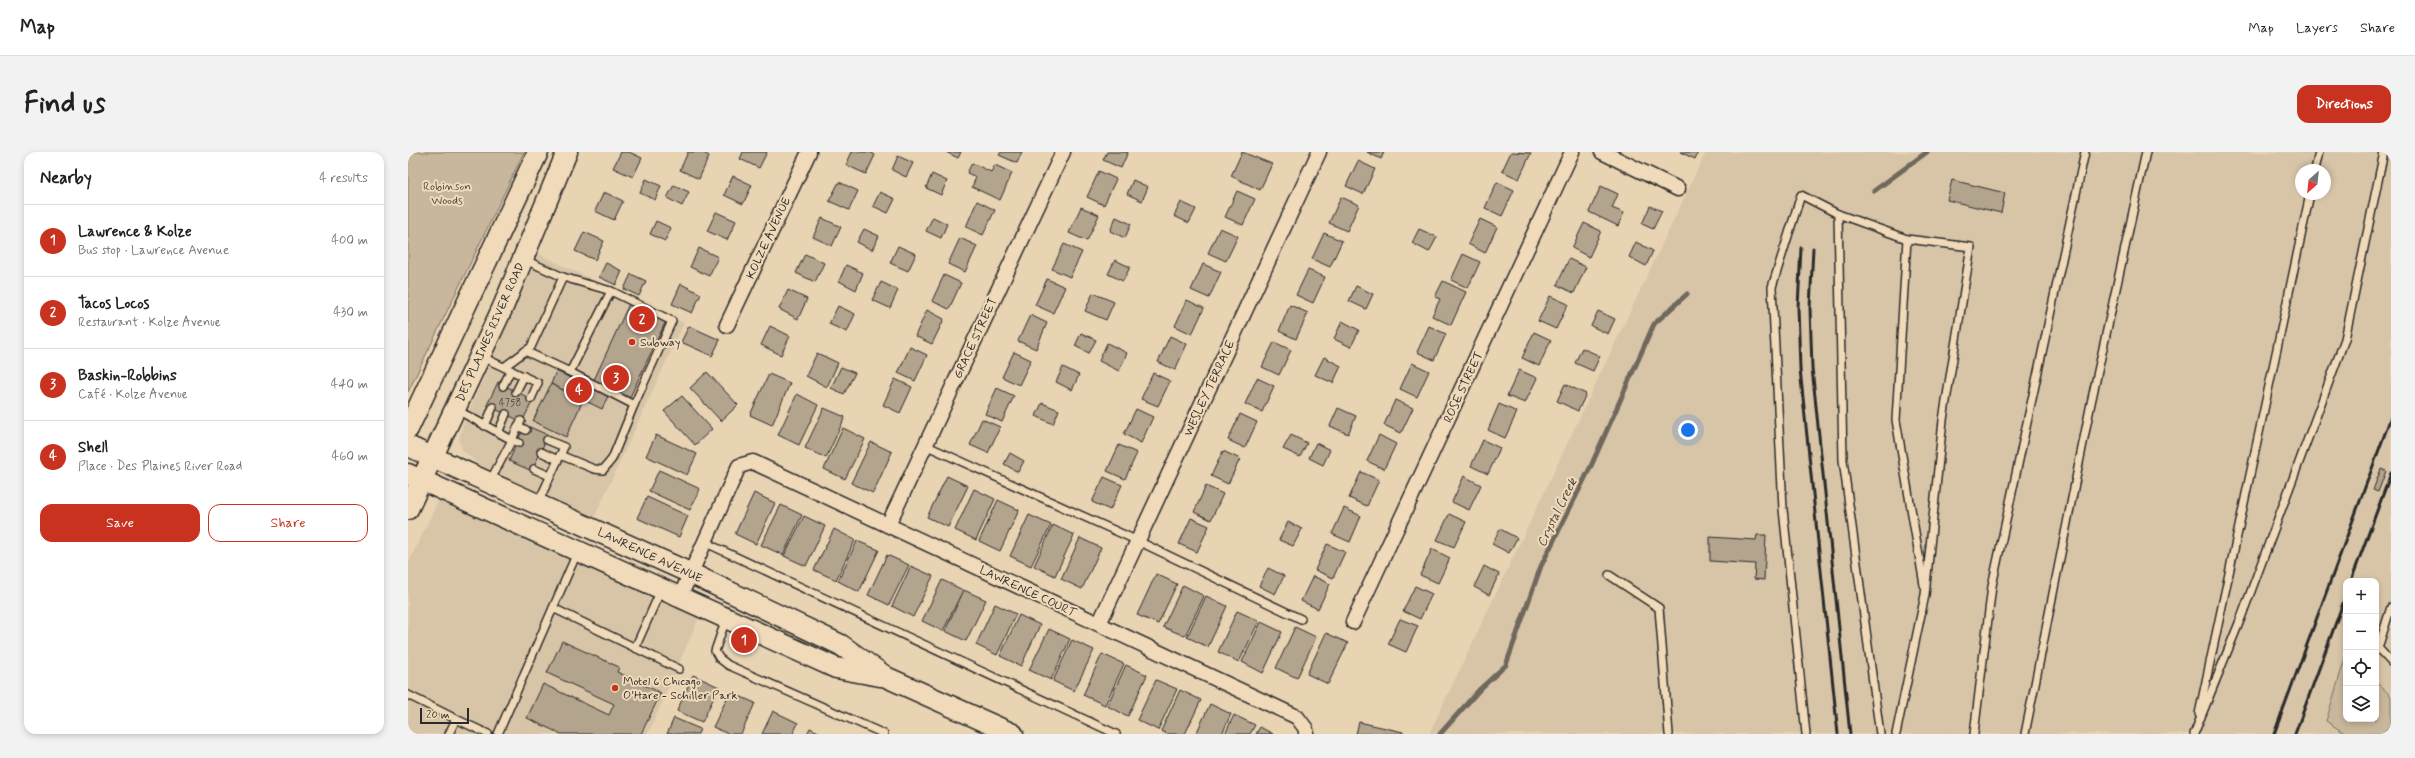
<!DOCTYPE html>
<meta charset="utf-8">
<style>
body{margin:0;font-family:Mynerve,sans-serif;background:#f2f2f2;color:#202124}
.controls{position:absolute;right:12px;bottom:12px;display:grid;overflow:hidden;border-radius:8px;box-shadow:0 2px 6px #0003}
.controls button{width:36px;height:36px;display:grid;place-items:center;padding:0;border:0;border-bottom:1px solid #e0e0e0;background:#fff;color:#202124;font:20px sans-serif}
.compass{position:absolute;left:1887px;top:12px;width:36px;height:36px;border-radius:50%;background:#fff;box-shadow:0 2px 6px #0003;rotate:207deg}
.scale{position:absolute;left:12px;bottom:10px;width:49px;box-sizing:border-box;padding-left:4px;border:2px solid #2b2b2b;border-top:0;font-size:11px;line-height:14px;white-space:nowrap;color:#2b2b2b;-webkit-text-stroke:3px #f0dab9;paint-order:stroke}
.you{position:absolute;left:1280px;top:278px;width:14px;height:14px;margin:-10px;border:3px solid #fff;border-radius:50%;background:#1a73e8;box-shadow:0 0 0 6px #1a73e833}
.badge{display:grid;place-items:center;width:26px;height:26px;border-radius:50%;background:#c8321e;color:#fff;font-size:13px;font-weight:700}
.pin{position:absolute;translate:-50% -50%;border:2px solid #fff;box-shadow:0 1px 4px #0006}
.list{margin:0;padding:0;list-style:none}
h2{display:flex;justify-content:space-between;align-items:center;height:52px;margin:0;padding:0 16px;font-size:17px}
h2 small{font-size:13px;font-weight:400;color:#757577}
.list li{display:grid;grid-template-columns:26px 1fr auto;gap:12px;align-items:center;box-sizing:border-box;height:72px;padding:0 16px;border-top:1px solid #e0e0e0}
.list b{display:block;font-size:15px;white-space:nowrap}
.list p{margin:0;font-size:13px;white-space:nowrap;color:#757577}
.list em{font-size:13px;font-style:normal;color:#757577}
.actions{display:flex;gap:8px;padding:12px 16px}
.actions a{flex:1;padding:9px 0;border:1px solid #c8321e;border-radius:12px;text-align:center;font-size:14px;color:#c8321e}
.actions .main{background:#c8321e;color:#fff}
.icon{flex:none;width:22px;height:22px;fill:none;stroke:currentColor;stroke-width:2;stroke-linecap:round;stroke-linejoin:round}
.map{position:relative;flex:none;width:1983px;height:582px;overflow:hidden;border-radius:12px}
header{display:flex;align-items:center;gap:24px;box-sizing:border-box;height:56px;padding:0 20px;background:#fff;border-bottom:1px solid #e0e0e0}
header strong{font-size:19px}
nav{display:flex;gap:22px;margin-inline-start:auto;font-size:14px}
.intro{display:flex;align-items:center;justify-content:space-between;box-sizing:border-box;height:96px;padding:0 24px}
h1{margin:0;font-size:28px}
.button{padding:10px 18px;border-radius:12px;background:#c8321e;color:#fff;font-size:14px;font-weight:700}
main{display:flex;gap:24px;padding:0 24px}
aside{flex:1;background:#fff;border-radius:12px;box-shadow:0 2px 6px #0003}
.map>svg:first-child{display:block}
.built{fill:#d8c5a8;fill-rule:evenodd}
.green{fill:#c8b79c;stroke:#7a7164}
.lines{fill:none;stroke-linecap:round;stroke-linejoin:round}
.stream{stroke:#6f685c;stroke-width:5}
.building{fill:#b3a48e;stroke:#2b2b2b}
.service-casing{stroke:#2b2b2b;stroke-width:10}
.minor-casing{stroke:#2b2b2b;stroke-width:17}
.secondary-casing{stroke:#2b2b2b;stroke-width:23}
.service{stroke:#f0dab9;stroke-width:7}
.minor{stroke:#f0dab9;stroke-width:14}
.secondary{stroke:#f0dab9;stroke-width:20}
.rail{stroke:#2b2b2b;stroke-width:3}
.poi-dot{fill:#c8321e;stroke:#f0dab9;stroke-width:1.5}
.labels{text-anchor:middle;stroke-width:4;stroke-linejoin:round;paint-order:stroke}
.number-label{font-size:10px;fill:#4d4944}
.park-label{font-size:12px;fill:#4a4742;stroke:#f0dab9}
.street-label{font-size:12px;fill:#2b2b2b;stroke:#f0dab9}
.poi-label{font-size:12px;fill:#2b2b2b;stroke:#f0dab9;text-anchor:start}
.water-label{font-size:13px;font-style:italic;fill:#484440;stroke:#f0dab9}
</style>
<header>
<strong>Map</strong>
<nav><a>Map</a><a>Layers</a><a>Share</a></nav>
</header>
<div class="intro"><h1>Find us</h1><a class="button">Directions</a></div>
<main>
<aside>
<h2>Nearby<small>4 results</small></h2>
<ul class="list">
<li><span class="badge">1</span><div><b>Lawrence &amp; Kolze</b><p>Bus stop · Lawrence Avenue</p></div><em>400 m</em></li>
<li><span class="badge">2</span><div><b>Tacos Locos</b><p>Restaurant · Kolze Avenue</p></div><em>430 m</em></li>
<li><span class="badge">3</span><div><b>Baskin-Robbins</b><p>Café · Kolze Avenue</p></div><em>440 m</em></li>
<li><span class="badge">4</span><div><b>Shell</b><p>Place · Des Plaines River Road</p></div><em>460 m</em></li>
</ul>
<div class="actions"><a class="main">Save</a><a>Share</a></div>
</aside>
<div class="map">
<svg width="1983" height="582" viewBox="0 0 1983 582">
<rect width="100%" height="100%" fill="#e8d3b3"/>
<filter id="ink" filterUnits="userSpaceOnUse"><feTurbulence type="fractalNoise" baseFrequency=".025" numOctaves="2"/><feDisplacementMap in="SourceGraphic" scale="8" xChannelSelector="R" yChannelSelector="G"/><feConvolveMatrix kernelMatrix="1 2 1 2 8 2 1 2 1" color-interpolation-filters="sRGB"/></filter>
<g filter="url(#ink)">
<g class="built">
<path d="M 1298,0 L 1983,0 L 1983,582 L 1021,582 ZM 1893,18 L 1917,18 L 1917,42 L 1893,42 ZM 1938,429 L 1968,429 L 1968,567 L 1938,567 Z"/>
<polygon points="131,102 276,171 186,366 70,312 54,298 51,287 55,272"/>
<polygon points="31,347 291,466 240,582 0,582 0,412"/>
</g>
<g class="green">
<polygon points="0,0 116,0 0,240"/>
<polygon points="1938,503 1938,567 1968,567 1968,530 1983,544 1983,571 1975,582 1938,582 1918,569"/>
</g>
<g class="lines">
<g class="stream">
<polyline points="1466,39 1519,0"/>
<polyline points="1032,582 1072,537 1098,513 1133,414 1183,314 1246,172 1279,142"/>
</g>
</g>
<g class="building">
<polygon points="213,0 221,0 234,6 225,25 205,16"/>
<polygon points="280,0 294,0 301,4 291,27 272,18"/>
<polygon points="335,0 359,0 351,16 332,7"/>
<polygon points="444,0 462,0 467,3 458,22 438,13"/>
<polygon points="538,0 553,0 550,6"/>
<polygon points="593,0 614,0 609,11 591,3"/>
<polygon points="699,0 720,0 713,16 695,8"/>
<polygon points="834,0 864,12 852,38 823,24"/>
<polygon points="959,0 976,0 973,7"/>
<polygon points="1103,0 1123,1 1111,27 1094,19"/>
<polygon points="1272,0 1290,0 1287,7"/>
<polygon points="490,4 505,11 498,25 484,18"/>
<polygon points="950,9 967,17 955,42 938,34"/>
<polygon points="564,11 583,20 587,13 604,21 592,48 564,35 568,25 559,21"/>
<polygon points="691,19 708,27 696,53 679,45"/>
<polygon points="524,22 539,29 533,43 518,36"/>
<polygon points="325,24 344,33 335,52 316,43"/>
<polygon points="238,27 253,34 247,48 232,41"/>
<polygon points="725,28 740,35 734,49 719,42"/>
<polygon points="1544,28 1597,41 1593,61 1539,48"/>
<polygon points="431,30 450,39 441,58 421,49"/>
<polygon points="1089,30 1106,38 1094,64 1077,56"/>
<polygon points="266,33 281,40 274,54 259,46"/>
<polygon points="1193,34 1210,42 1204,56 1216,61 1210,74 1181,60"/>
<polygon points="829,39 847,47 835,73 817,65"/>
<polygon points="196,40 215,49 206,68 187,59"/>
<polygon points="472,40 487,47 480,61 465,54"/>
<polygon points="933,45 951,53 939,79 921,71"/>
<polygon points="569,49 587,58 575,83 558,75"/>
<polygon points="773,50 788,57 781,71 766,64"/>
<polygon points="1242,54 1254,59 1245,77 1234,72"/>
<polygon points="673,55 691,63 679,89 661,81"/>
<polygon points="308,60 328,69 319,88 299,79"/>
<polygon points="525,65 539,72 533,86 518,79"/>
<polygon points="708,65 723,72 717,86 702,79"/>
<polygon points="414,66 433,75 424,94 405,85"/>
<polygon points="1072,67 1089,75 1077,101 1060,92"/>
<polygon points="248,69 263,76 257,89 242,82"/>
<polygon points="1176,71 1193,79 1181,105 1164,96"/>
<polygon points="812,76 830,84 818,109 800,101"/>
<polygon points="456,77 471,84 464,98 449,90"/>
<polygon points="1011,77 1029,85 1021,100 1004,91"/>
<polygon points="176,80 196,89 187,108 167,99"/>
<polygon points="916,81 934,89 922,115 904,107"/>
<polygon points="552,86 569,94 557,120 540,112"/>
<polygon points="1228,90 1245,99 1238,114 1221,105"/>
<polygon points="656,92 674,100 662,125 644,117"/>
<polygon points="490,94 508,102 500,119 482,111"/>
<polygon points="291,96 310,105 301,124 282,115"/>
<polygon points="397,102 416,111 407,130 388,121"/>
<polygon points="1055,102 1072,110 1060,136 1043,128"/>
<polygon points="1161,107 1178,115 1166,141 1149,133"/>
<polygon points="707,108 722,115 715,129 700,122"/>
<polygon points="198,111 214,119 208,133 191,125"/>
<polygon points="795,112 813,120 801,146 783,138"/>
<polygon points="438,113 455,121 448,138 431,129"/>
<polygon points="900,118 917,125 905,151 888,143"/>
<polygon points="223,122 238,129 231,144 216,137"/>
<polygon points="536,123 553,131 541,157 524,149"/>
<polygon points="639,127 657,135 645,161 627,153"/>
<polygon points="1035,129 1058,140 1043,173 1024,164 1032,147 1027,145"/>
<polygon points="473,130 490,138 482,156 464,148"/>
<polygon points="273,132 293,142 284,161 264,152"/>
<polygon points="948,134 965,142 958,157 941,149"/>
<polygon points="380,138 399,147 390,167 371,157"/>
<polygon points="685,141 706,150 698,168 677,159"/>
<polygon points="1142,144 1160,152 1148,177 1130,169"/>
<polygon points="779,148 796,156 784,182 767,174"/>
<polygon points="221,152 258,169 221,247 185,230"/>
<polygon points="882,153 900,161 888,187 871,179"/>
<polygon points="430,154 447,162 439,180 421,172"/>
<polygon points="519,158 536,167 524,192 507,184"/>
<polygon points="1190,159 1207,167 1200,182 1183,174"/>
<polygon points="622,163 639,171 628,197 610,189"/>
<polygon points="934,169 951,178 943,195 926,187"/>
<polygon points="281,174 312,188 304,204 273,190"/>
<polygon points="362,174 382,184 373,203 353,193"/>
<polygon points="1021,174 1038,182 1026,208 1009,200"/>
<polygon points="1126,180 1143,188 1131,214 1114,206"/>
<polygon points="673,181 688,188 681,201 667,194"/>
<polygon points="762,184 779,192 767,218 750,210"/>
<polygon points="866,190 883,198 871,223 854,215"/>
<polygon points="699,191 719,201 711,219 691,209"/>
<polygon points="502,195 519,203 507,229 490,221"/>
<polygon points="1174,196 1192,204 1185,219 1167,211"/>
<polygon points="606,200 623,208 611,233 594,225"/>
<polygon points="409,201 430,211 419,235 398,224"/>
<polygon points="916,205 933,214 925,231 907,223"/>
<polygon points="1004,211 1021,219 1009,245 992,237"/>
<polygon points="433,215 447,221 436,242 423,236"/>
<polygon points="655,215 671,223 664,238 648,230"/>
<polygon points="1111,218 1129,226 1117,251 1099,244"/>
<polygon points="148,219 200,244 194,257 143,232"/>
<polygon points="299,220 330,253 313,269 282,236"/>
<polygon points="745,221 762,229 750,254 733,247"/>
<polygon points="361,222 382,231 364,273 342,263"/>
<polygon points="849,226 866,234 854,260 837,252"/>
<polygon points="487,227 504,235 492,261 475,253"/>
<polygon points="90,230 125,248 114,270 79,253"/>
<polygon points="143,232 175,248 158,285 125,269"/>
<polygon points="1157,232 1178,242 1170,259 1149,249"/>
<polygon points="589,236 606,244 594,270 577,262"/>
<polygon points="389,242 410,253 391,293 370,283"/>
<polygon points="274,244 304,277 287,293 256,259"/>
<polygon points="987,248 1005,256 993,281 976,273"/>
<polygon points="634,251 651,258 645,272 628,264"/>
<polygon points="1091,252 1109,260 1097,286 1080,278"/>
<polygon points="416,256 437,265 418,306 397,296"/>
<polygon points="930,256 948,264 940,282 922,274"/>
<polygon points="728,257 745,265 733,291 716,282"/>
<polygon points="832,262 849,270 837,296 820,288"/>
<polygon points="574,267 592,275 580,301 562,293"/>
<polygon points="117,273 140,283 124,319 101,309"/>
<polygon points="435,276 457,287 437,327 416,317"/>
<polygon points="248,283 289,302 279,323 238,304"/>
<polygon points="883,283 899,291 892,305 875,297"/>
<polygon points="971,283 988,292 976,317 959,309"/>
<polygon points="1075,288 1092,296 1080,322 1063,314"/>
<polygon points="463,290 484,300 465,341 443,331"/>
<polygon points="908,291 922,298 915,313 901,306"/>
<polygon points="711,293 729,301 717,327 699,319"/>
<polygon points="815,299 832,307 820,332 803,324"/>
<polygon points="602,301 616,309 610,320 596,312"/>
<polygon points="1973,317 1978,319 1970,340 1965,338"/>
<polygon points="251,318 292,337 282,358 241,339"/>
<polygon points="953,320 971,328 959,354 941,346"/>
<polygon points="539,324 560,334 540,375 519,365"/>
<polygon points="1056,324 1073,333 1061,358 1044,350"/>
<polygon points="696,325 714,333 702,358 684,350"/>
<polygon points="798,334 815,342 803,368 786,360"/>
<polygon points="566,337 587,347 568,388 547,378"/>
<polygon points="346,341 367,351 348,392 327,382"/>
<polygon points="239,345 280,364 271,385 229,366"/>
<polygon points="590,348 611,358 592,399 571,389"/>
<polygon points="373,353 394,363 375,403 353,393"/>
<polygon points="936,356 953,364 942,390 924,382"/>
<polygon points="1041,362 1058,370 1046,395 1029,388"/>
<polygon points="621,363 643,373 623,414 602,404"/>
<polygon points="396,364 417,374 398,414 376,404"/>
<polygon points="783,366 801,374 789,400 771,392"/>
<polygon points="880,370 894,377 885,394 871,388"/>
<polygon points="645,373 666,383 647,424 626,414"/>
<polygon points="426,377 447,388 428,428 406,418"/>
<polygon points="1092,377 1109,386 1101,401 1084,392"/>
<polygon points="1349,383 1358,383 1356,428 1346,427 1347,412 1302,409 1302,385 1348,388"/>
<polygon points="672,386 693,396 674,437 653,427"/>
<polygon points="449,389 471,398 451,440 430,429"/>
<polygon points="919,392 937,400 925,426 907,418"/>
<polygon points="1024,397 1042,406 1030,431 1012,423"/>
<polygon points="479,403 501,413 481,453 460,443"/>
<polygon points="503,414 525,424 505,465 484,454"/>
<polygon points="1076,414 1091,422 1081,443 1066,435"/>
<polygon points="860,416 876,424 867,442 851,434"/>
<polygon points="748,422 769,432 750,472 729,463"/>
<polygon points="905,424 922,432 910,457 893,449"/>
<polygon points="534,428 555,438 535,479 514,469"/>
<polygon points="775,433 796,444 777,484 755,475"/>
<polygon points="1007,434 1024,442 1012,467 995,459"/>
<polygon points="556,438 578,448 558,489 537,479"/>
<polygon points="798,444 819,454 800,495 779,485"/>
<polygon points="587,452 608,462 589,503 568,493"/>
<polygon points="829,459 851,469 831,510 810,500"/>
<polygon points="611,463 632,473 613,514 592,504"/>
<polygon points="992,467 1010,474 998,500 980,492"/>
<polygon points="853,470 874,480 855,521 834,510"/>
<polygon points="887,475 908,485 889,526 868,516"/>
<polygon points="641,477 662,487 643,528 621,518"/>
<polygon points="918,481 940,491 920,532 899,522"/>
<polygon points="664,488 686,498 666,539 645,529"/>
<polygon points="154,489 211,515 209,520 253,541 233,582 153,582 119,566 135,532 201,563 206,552 139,521"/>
<polygon points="694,502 716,512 697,553 675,543"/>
<polygon points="718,513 739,523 720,564 699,554"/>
<polygon points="285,523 311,535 294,570 269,559"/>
<polygon points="748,528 769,537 750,578 729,568"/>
<polygon points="772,538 793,548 777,582 759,582 753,579"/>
<polygon points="322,540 347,551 333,582 320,582 305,575"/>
<polygon points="802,552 823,562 814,582 788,582"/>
<polygon points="365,559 390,571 385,582 354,582"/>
<polygon points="826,563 847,573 842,582 817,582"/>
<polygon points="266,566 292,577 290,582 259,582"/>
<polygon points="951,570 995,580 995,582 948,582"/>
<polygon points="852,575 865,582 848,582"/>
<polygon points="402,576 415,582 399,582"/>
</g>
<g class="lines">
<g class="service-casing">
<g id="service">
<polyline points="1907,18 1911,0"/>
<polyline points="1430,62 1435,308 1472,582"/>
<polyline points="1499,87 1488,268 1516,433"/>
<polyline points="203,139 264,169 226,253"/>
<polyline points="117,199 162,220 203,139 155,125"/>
<polyline points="74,205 130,231 123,247"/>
<polyline points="96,215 123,195 155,125 115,107"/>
<polyline points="95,234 103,218"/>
<polyline points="108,240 116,224"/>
<polyline points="49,258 104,288 82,329"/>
<polyline points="113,269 110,274 118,278"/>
<polyline points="77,274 85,255"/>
<polyline points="110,274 104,288 111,291"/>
<polyline points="90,281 98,262"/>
<polyline points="517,293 730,389 893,467"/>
<polyline points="133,300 150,308"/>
<polyline points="152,303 186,317 195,318 204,307 226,253 162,220"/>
<polyline points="126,317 142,324"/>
<polyline points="130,351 156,295 139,288"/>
<polyline points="296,390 708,582"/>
<polyline points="1201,423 1251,456 1261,582"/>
<polyline points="1983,455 1970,496 1983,510"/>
<polyline points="145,456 271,517"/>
<polyline points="318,467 307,499 311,506 320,513 476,582"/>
<polyline points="227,496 253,438"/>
<polyline points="0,543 48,567 41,582"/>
<polyline points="1791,562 1902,42"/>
<polyline points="48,567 80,582"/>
<polyline points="90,582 169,401"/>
<polyline points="1398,582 1375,357 1364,135 1393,43 1430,62 1499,87 1563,95 1535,268 1517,443 1488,582"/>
<polyline points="1566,582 1584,434 1677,0"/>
<polyline points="1617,582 1683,251 1738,0"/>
<polyline points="1786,582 1833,466 1937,187 1976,0"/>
</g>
</g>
<g class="minor-casing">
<g id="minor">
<polyline points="1194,0 1270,37"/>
<polyline points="319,173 401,0"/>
<polyline points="480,373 655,0"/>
<polyline points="272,445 331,314 345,310 889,565 898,577 898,582"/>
<polyline points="945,470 1164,0"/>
<polyline points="691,472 911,0"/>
</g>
</g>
<g class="secondary-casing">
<g id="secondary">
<polyline points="0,277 130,0"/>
<polyline points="0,294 282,421 433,493 478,525 605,582"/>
<polyline points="0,322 428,516 472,524"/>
<polyline points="0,357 95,155 159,0"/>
</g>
</g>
<use href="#service" class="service"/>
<use href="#minor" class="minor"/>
<use href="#secondary" class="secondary"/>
<g class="rail">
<polyline points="1393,96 1390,155 1392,217 1430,582"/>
<polyline points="1405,96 1402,156 1404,216 1442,582"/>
<polyline points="1943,429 1983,321"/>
<polyline points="1866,582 1983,265"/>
<polyline points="1887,582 1938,443"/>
</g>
</g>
</g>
<g class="poi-dot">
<circle cx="224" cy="190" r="4"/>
<circle cx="207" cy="536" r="4"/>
</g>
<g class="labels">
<g class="number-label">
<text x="102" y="254">4758</text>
</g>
<g class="park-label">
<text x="39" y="38">Robinson<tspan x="39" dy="14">Woods</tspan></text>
</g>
<g class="street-label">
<text transform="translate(360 86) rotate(-65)" y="4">KOLZE AVENUE</text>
<text transform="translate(82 180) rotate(-66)" y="4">DES PLAINES RIVER ROAD</text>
<text transform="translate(567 186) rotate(-65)" y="4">GRACE STREET</text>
<text transform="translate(1055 235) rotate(-65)" y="4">ROSE STREET</text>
<text transform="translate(801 236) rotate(-65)" y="4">WESLEY TERRACE</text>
<text transform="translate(242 403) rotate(25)" y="4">LAWRENCE AVENUE</text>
<text transform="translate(620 439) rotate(25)" y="4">LAWRENCE COURT</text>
</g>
<g class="poi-label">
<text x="232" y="194">Subway</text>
<text x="215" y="533">Motel 6 Chicago<tspan x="215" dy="14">O'Hare - Schiller Park</tspan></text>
</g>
<g class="water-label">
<text transform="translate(1148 360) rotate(-64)" y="5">Crystal Creek</text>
</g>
</g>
</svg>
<div class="controls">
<button>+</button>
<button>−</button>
<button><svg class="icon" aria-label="locate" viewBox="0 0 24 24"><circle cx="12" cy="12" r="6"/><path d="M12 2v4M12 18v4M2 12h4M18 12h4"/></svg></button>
<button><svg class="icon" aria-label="layers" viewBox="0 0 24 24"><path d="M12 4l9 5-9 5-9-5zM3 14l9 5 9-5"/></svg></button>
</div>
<svg class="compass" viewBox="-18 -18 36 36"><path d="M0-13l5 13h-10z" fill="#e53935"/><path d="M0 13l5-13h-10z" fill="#757577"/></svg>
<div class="scale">20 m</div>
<div class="you"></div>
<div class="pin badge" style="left:336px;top:488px">1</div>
<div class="pin badge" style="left:234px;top:167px">2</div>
<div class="pin badge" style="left:208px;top:226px">3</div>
<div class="pin badge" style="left:171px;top:238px">4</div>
</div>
</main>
